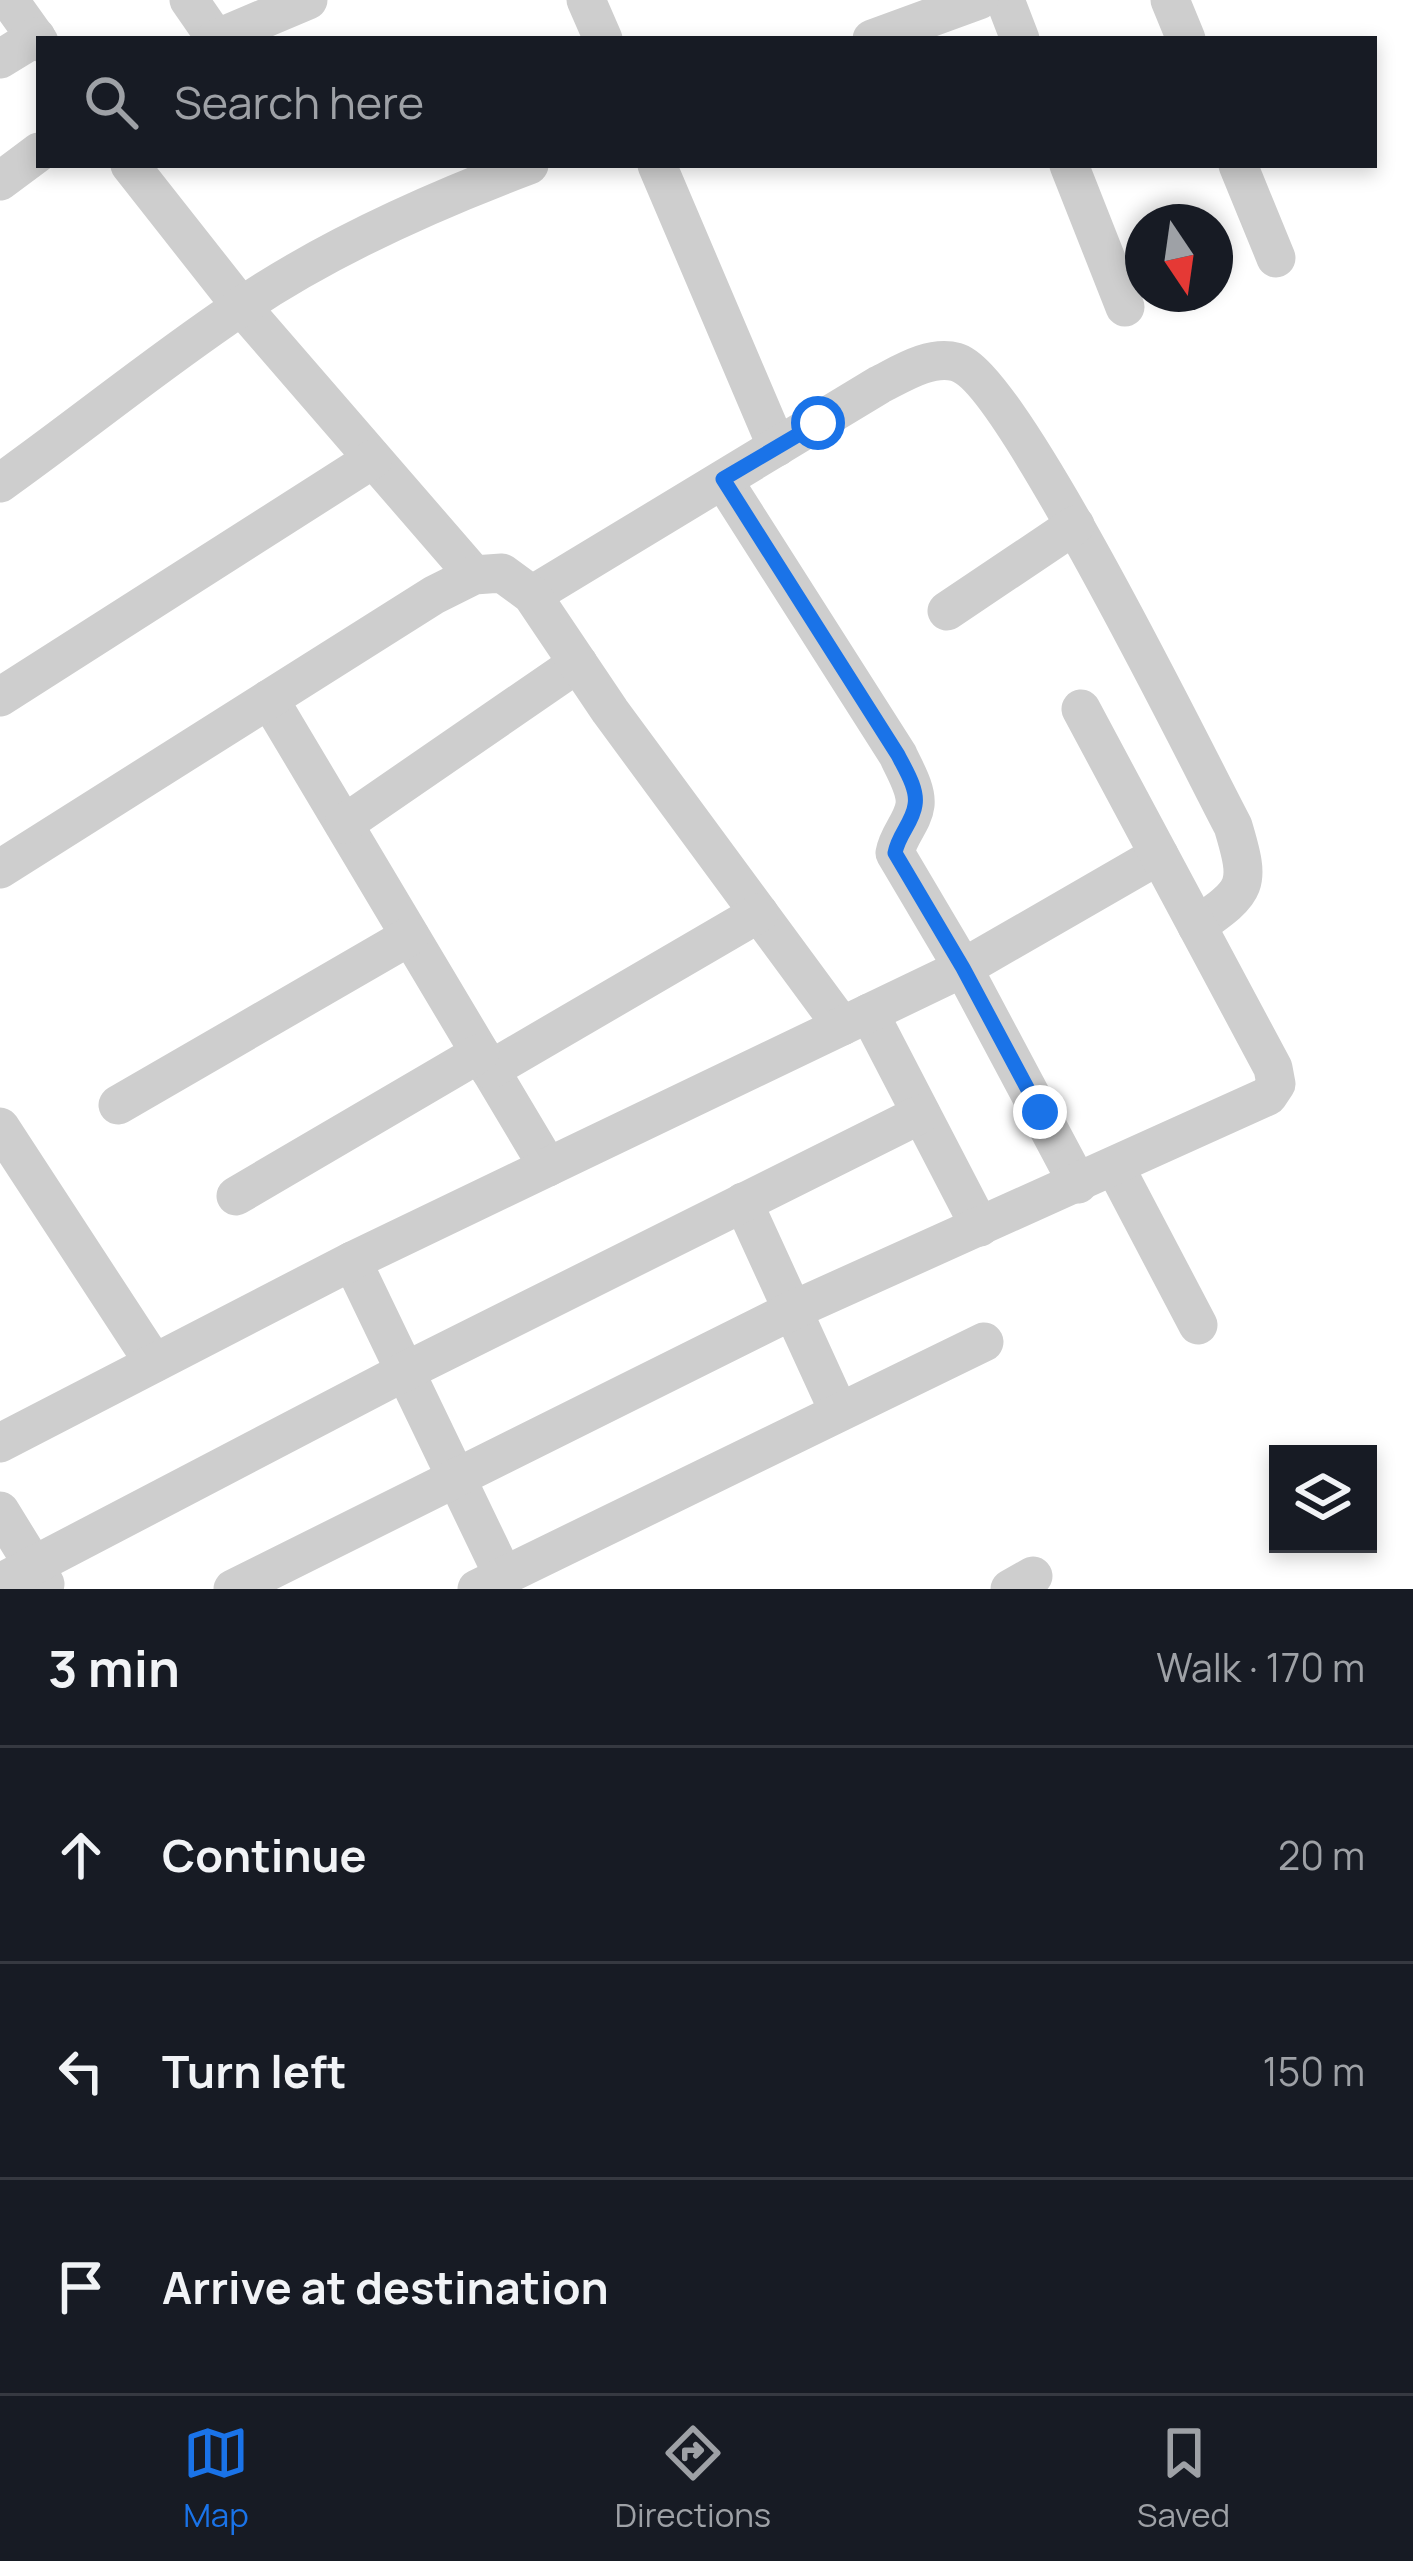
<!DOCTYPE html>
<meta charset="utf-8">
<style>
body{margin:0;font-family:Manrope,sans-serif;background:#20242c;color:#f1f3f6}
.controls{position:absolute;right:36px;bottom:36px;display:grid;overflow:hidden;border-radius:0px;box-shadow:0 6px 18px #0003}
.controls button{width:108px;height:108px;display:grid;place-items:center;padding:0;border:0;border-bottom:3px solid #363941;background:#171b24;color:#f1f3f6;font:60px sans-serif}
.compass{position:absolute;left:1125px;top:204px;width:108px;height:108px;border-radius:50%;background:#171b24;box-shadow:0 6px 18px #0003;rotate:167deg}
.stop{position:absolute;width:36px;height:36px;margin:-27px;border:9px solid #1a73e8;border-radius:50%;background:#fff}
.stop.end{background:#1a73e8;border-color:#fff;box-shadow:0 3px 12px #0008}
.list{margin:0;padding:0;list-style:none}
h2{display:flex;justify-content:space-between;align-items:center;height:156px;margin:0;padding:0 48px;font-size:51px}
h2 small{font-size:39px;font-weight:400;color:#9ea1a6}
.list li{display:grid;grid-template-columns:78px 1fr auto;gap:36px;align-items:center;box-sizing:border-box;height:216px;padding:0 48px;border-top:3px solid #363941}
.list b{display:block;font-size:45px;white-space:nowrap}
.list em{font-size:39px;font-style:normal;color:#9ea1a6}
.icon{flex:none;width:66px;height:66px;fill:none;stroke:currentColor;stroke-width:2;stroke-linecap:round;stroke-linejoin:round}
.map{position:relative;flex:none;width:1413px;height:1589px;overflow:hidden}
.search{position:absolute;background:#171b24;box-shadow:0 6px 18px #0003;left:36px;right:36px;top:36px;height:132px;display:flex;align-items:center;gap:30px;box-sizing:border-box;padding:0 42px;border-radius:0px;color:#9ea1a6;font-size:45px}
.sheet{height:804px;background:#171b24}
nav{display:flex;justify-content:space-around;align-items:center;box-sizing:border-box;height:168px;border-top:3px solid #363941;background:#171b24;font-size:33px;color:#9ea1a6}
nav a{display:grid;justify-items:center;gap:6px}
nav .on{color:#1a73e8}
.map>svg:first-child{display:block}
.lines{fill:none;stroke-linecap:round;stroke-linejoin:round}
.minor{stroke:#cecece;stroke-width:39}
.route{stroke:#1a73e8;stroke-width:15}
</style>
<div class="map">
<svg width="1413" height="1589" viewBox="0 0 1413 1589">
<rect width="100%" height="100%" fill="#fff"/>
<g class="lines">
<g class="minor">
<polyline points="9,0 39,42"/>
<polyline points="189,0 216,39"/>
<polyline points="586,0 603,39"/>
<polyline points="1005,0 1020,39"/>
<polyline points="1170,0 1186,39"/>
<polyline points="216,39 308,0"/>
<polyline points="872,39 979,0"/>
<polyline points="0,59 36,37"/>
<polyline points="130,165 241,306 474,575"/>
<polyline points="657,165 777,447"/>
<polyline points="1069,165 1125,307"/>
<polyline points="1238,165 1276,258"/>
<polyline points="0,181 39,152"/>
<path d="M 723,480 L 898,755 C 904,769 917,789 915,805 C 913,822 898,835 895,853 L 963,968 L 1078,1184"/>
<path d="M 0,483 C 80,426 157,363 239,308 C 324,250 433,201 529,165"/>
<path d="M 532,595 L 879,385 C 901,374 930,355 956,362 C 1011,377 1196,756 1233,826 C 1251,886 1248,890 1197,926"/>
<polyline points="947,611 1075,525"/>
<polyline points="0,697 373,459"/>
<polyline points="269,699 548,1167"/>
<polyline points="344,824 578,663"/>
<polyline points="0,869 434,595 474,575 502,573 532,595 610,711 842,1026"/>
<polyline points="869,1013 980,1227"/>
<polyline points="490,1070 759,913"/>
<polyline points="118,1105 410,936"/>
<polyline points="0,1127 154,1363"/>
<polyline points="1115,1167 1198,1325"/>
<polyline points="236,1196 480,1053"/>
<polyline points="743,1202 839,1412"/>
<polyline points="352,1261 503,1575"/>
<polyline points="0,1443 352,1261 963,968 1159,855"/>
<polyline points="0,1511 45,1584"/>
<polyline points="0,1583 404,1372 921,1114"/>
<polyline points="233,1589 791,1311 1268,1096 1276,1084 1273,1068 1081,709"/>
<polyline points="477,1589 984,1342"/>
<polyline points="1010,1589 1033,1576"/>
</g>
</g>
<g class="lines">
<path class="route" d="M 818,423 L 723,479 L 898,755 C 905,769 918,789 915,805 C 913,822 898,835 895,853 L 963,968 L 1040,1112"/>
</g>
</svg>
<div class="controls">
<button><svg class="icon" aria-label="layers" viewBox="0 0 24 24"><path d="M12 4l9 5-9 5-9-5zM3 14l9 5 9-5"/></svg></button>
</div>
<svg class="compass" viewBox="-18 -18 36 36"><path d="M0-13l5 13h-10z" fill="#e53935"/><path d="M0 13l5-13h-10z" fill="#9ea1a6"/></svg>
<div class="stop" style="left:818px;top:423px"></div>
<div class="stop end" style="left:1040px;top:1112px"></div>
<div class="search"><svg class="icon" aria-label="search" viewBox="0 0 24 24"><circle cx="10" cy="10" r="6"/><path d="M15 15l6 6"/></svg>Search here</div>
</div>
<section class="sheet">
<h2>3 min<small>Walk · 170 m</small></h2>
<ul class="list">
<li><svg class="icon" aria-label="ahead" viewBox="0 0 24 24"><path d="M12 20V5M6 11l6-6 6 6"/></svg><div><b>Continue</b></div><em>20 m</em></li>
<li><svg class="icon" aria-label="left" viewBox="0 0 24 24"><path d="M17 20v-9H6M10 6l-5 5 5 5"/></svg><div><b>Turn left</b></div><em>150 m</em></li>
<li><svg class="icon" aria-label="arrive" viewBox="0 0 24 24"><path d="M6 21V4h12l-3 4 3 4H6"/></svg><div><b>Arrive at destination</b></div></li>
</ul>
</section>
<nav>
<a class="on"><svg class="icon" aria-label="map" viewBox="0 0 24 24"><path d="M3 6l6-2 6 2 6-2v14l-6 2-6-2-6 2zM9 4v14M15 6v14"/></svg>Map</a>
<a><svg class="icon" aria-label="directions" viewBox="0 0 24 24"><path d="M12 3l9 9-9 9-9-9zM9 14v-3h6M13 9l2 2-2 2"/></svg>Directions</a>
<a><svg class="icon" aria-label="saved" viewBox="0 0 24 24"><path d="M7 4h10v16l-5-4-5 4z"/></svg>Saved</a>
</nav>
